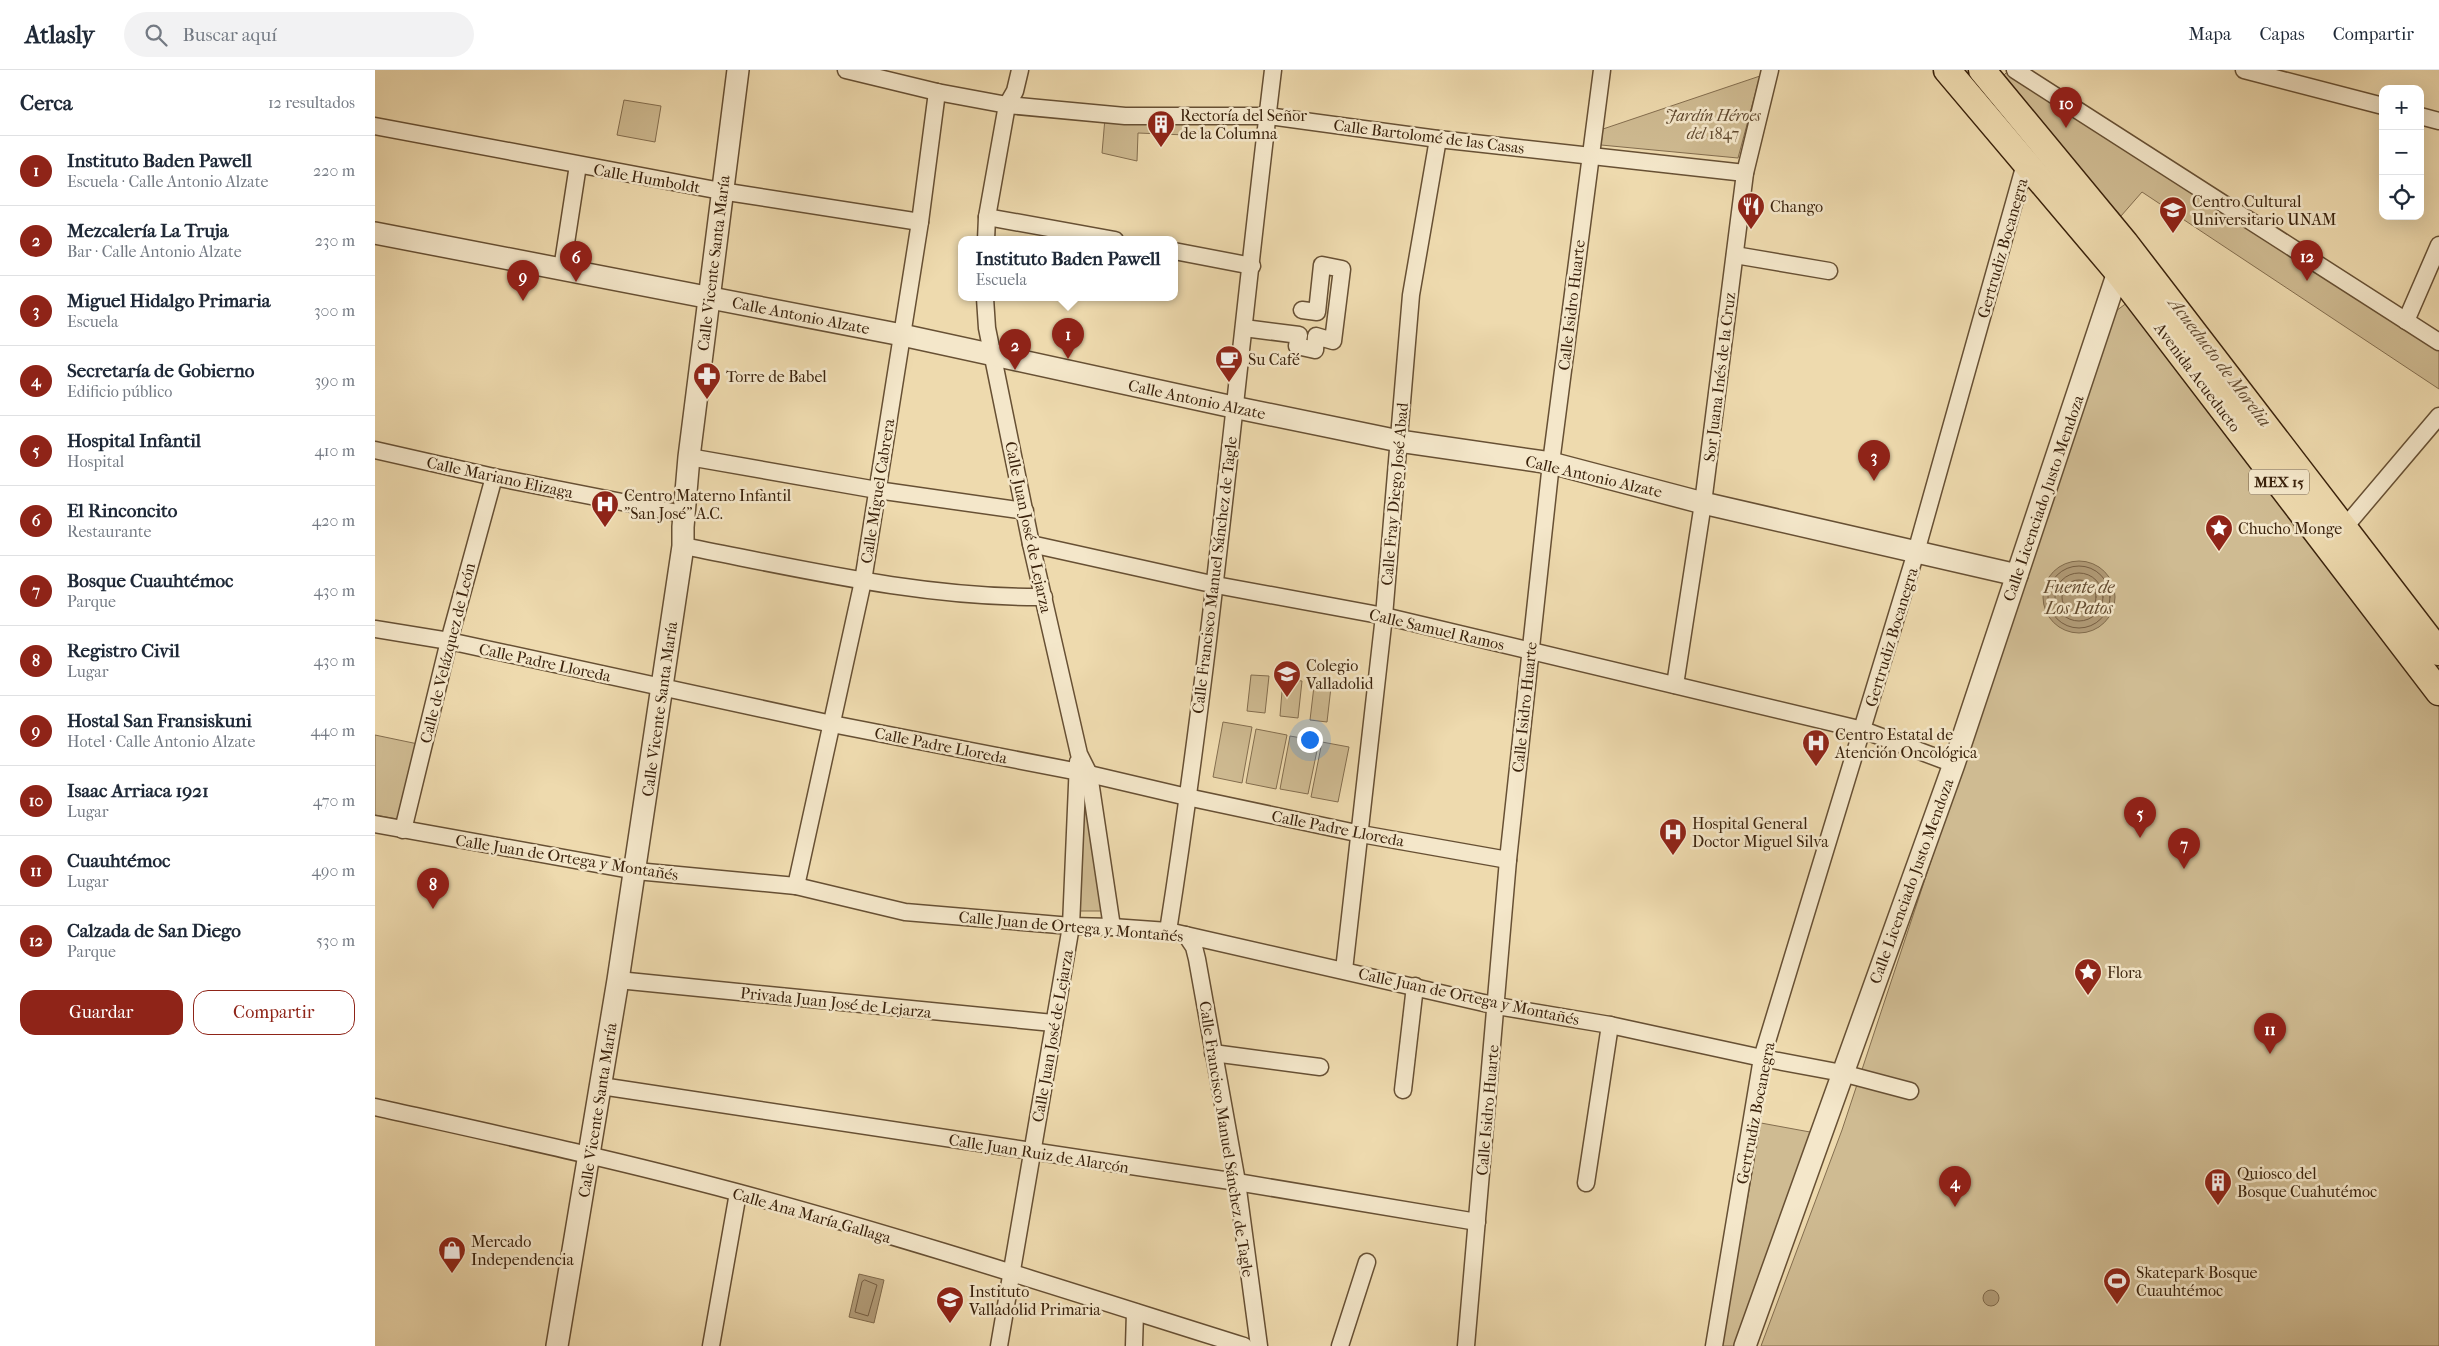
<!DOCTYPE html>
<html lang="es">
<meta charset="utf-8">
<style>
body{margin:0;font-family:"IM FELL French Canon",serif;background:#f2f2f3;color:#1f2937}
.controls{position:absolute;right:15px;top:15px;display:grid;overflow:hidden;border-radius:10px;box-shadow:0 5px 20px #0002}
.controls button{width:45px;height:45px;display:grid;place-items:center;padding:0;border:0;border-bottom:1px solid #e0e1e3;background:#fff;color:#1f2937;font:25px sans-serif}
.you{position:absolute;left:934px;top:669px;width:18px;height:18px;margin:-12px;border:4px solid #fff;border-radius:50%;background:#1a73e8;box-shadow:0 0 0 8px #1a73e833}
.badge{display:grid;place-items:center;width:32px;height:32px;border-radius:50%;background:#8f2418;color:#fff;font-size:16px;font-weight:700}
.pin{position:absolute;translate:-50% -41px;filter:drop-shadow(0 1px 2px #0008)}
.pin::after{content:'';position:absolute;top:26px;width:18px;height:15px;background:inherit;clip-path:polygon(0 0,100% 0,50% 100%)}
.popup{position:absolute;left:583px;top:166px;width:220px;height:65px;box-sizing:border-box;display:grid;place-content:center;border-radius:10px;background:#fff;filter:drop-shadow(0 1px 4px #0005);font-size:16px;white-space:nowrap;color:#747a83}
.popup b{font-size:19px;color:#1f2937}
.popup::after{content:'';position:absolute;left:50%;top:100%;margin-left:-10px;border:10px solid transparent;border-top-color:#fff}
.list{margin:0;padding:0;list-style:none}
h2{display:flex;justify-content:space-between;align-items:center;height:65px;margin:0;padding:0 20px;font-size:21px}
h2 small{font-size:16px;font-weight:400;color:#747a83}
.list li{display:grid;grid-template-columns:32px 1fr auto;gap:15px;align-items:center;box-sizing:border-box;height:70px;padding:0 20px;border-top:1px solid #e0e1e3}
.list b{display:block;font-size:19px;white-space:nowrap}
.list p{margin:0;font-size:16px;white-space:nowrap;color:#747a83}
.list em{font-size:16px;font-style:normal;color:#747a83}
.actions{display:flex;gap:10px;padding:15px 20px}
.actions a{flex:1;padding:11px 0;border:1px solid #8f2418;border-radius:15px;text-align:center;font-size:18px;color:#8f2418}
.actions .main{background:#8f2418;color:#fff}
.icon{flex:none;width:28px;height:28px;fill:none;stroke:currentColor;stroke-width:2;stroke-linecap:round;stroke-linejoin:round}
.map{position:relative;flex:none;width:2064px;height:1276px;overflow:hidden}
header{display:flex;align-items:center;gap:30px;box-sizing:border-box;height:70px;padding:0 25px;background:#fff;border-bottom:1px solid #e0e1e3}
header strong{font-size:24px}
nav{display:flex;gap:28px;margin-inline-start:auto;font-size:18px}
.search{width:350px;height:45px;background:#f2f2f3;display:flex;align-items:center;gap:12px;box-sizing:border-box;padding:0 18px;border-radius:28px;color:#747a83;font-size:19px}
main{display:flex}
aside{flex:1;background:#fff}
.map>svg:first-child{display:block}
.green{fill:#cfbb92;stroke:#846e4f}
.water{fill:#b19b77;stroke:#816b4c}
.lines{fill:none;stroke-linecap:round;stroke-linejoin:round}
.shore{stroke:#765e42;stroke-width:1}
.minor-casing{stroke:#675034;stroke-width:19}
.tertiary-casing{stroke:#675034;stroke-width:24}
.primary-casing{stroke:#3a220c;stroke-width:29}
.minor{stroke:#f4e7ca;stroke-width:16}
.tertiary{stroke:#f4e7ca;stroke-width:21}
.primary{stroke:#eedaae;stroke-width:26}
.labels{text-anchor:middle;stroke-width:5;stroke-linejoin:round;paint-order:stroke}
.shield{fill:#f4e7ca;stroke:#725d45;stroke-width:1}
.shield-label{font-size:15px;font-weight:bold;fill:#3a220c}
.poi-label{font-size:16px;fill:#3a220c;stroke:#f4e7ca;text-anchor:start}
.park-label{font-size:16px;font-style:italic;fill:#5f482e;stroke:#f4e7ca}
.street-label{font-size:16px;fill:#3a220c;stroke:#f4e7ca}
.water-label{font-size:18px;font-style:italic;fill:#644c31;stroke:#f4e7ca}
</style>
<header>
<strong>Atlasly</strong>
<div class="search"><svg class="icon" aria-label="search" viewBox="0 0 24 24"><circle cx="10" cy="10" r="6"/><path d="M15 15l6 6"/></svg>Buscar aquí</div>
<nav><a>Mapa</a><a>Capas</a><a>Compartir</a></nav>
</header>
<main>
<aside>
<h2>Cerca<small>12 resultados</small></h2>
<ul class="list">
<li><span class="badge">1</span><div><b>Instituto Baden Pawell</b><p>Escuela · Calle Antonio Alzate</p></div><em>220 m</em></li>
<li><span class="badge">2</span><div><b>Mezcalería La Truja</b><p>Bar · Calle Antonio Alzate</p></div><em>230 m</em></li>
<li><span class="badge">3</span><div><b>Miguel Hidalgo Primaria</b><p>Escuela</p></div><em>300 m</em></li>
<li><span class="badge">4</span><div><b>Secretaría de Gobierno</b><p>Edificio público</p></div><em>390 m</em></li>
<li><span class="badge">5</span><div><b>Hospital Infantil</b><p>Hospital</p></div><em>410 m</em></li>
<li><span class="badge">6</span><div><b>El Rinconcito</b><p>Restaurante</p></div><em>420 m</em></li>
<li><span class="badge">7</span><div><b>Bosque Cuauhtémoc</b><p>Parque</p></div><em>430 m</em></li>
<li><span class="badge">8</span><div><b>Registro Civil</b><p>Lugar</p></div><em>430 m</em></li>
<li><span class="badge">9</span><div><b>Hostal San Fransiskuni</b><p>Hotel · Calle Antonio Alzate</p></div><em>440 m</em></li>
<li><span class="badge">10</span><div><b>Isaac Arriaca 1921</b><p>Lugar</p></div><em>470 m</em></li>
<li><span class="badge">11</span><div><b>Cuauhtémoc</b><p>Lugar</p></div><em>490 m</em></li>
<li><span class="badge">12</span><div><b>Calzada de San Diego</b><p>Parque</p></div><em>530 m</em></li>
</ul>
<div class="actions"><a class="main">Guardar</a><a>Compartir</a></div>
</aside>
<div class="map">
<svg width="2064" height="1276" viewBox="0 0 2064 1276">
<rect width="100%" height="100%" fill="#eedaae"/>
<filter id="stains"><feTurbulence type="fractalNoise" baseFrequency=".004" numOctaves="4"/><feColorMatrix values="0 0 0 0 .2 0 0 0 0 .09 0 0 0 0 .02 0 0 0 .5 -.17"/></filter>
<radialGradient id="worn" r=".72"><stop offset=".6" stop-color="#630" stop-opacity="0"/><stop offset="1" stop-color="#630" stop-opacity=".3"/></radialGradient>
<g class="green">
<polygon points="1633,1 2064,276 2064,319 1767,122 1746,146 1628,14 1627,7"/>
<polygon points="1385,6 1363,88 1226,75 1228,59"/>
<polygon points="249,30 286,36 280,72 242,65"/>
<polygon points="730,48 810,53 811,65 763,63 762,91 727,83"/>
<polygon points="1757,229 2064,637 2064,1276 1386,1276 1467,1060 1737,244"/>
<polygon points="876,605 894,606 890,643 872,641"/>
<polygon points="908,609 927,611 923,648 905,646"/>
<polygon points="939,616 956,617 952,652 935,650"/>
<polygon points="848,652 877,657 867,713 838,707"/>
<polygon points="881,659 912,665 901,719 871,713"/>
<polygon points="0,665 43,674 22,749 0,745"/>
<polygon points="915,666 944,671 933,724 905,719"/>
<polygon points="947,672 974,677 963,732 936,727"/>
<polygon points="707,726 732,837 730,841 703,841"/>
<polygon points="1386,1053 1435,1062 1364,1276 1346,1276"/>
</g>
<g class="water">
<circle cx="1704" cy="527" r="36"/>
<polygon points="484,1204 509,1210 499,1253 474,1247"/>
<circle cx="1616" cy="1228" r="8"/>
</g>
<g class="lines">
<g class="shore">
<circle cx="1704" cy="527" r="31"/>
<circle cx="1704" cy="527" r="24"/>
<circle cx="1704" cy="527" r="17"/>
<polygon points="490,1210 502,1215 493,1246 480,1242 487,1212"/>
</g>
<g class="minor-casing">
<g id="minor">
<polyline points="471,0 562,22 632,35 750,46 893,46 1063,69 1370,103"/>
<polyline points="1640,0 2064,272"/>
<polyline points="1869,0 2008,36"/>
<polyline points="2045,46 2064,51"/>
<polyline points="0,56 346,121 545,152"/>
<polyline points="612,147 740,170"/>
<polyline points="611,170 612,147 632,35 640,21 645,0"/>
<polyline points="799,181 877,196"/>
<polyline points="1360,185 1454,201"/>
<polyline points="187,199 203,95"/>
<polyline points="610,228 612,258 656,474 704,684 714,704 737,857"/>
<polyline points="2031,251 2064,175"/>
<polyline points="869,258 924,265 922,276 940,280 941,266 958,271 967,199 947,195 942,242 927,240"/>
<polyline points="0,380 119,407 308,444"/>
<polyline points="314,387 502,420 650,441"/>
<polyline points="1969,458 2064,346"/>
<polyline points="656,474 841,515 1009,546 1488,660 1579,694"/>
<path d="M 308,476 C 427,499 547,528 669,527"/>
<polyline points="0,559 74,571 457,654 714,704 812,727 986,764 1133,790"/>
<polyline points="1300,615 1328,433 1370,103 1395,0"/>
<polyline points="0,754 261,801 421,816 530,842 696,856 737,857 793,861 1122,936 1235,955 1387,988 1467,1003 1535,1021"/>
<polyline points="28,760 74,571 119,407"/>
<polyline points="421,816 488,511 545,152 562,22"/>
<path d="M 793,861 C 838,575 863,287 898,0"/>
<polyline points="811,865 819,877 822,889 862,1112 884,1276"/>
<polyline points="969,900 1009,546 1036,225 1063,69"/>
<polyline points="243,910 678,953"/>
<polyline points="838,983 945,997"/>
<polyline points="226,1016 862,1112 1102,1152"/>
<polyline points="1028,1020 1040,916"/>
<path d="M 0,1037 C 121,1064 242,1090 361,1122 C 532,1168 700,1223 869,1276"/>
<polyline points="1211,1113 1235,955"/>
<polyline points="336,1276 363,1123"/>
<polyline points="624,1276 696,856 703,692"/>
<polyline points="759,1276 760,1242"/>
<polyline points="965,1276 992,1192"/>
<polyline points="1091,1276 1133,790 1176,393 1227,0"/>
<polyline points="1339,1276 1387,988 1541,482 1650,94"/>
</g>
</g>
<g class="tertiary-casing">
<g id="tertiary">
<polyline points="0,163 527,265 858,337 1024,371 1176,393 1328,433 1642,505"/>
<polyline points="182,1276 243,910 308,476 308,457 314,387 363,0"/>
<polyline points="1370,1276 1579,694 1743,202"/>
</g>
</g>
<g class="primary-casing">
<g id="primary">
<polyline points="1572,0 1743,202 2064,622"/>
<polyline points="1607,0 1750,173 2064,582"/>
</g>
</g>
<use href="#minor" class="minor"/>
<use href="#tertiary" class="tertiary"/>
<use href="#primary" class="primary"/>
</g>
<defs>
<g id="building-pin" transform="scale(1.4375)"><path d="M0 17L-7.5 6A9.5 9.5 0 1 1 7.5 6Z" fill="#8f2418" stroke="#f4e7ca"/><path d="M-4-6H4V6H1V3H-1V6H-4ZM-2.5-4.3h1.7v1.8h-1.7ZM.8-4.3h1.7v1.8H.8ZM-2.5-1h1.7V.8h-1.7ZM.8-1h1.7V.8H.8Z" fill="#fff"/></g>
<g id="restaurant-pin" transform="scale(1.4375)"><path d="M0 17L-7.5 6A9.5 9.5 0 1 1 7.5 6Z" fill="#8f2418" stroke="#f4e7ca"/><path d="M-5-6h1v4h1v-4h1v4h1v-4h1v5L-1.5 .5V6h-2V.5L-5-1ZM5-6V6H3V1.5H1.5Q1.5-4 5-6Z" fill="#fff"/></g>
<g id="university-pin" transform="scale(1.4375)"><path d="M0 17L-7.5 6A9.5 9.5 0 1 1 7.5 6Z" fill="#8f2418" stroke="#f4e7ca"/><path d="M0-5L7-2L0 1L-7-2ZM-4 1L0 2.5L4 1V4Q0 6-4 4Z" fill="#fff"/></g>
<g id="cafe-pin" transform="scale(1.4375)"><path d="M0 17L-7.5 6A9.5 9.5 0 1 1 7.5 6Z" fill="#8f2418" stroke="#f4e7ca"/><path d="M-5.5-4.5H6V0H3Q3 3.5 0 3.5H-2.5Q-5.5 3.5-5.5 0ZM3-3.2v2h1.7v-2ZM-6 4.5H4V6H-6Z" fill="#fff"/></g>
<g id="pharmacy-pin" transform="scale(1.4375)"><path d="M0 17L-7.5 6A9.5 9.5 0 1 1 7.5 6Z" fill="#8f2418" stroke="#f4e7ca"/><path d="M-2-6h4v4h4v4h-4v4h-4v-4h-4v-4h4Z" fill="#fff"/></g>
<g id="hospital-pin" transform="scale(1.4375)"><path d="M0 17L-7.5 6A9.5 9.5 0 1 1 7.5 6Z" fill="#8f2418" stroke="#f4e7ca"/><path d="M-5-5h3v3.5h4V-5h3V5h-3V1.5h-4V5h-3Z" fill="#fff"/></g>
<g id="sight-pin" transform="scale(1.4375)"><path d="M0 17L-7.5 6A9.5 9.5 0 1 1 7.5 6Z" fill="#8f2418" stroke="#f4e7ca"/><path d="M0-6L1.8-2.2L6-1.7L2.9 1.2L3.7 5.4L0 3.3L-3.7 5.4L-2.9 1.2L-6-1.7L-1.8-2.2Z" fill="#fff"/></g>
<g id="school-pin" transform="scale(1.4375)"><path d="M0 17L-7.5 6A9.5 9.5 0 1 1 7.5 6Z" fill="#8f2418" stroke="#f4e7ca"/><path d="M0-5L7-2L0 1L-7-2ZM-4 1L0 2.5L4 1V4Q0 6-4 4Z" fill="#fff"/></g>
<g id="shop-pin" transform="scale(1.4375)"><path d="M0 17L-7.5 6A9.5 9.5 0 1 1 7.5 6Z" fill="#8f2418" stroke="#f4e7ca"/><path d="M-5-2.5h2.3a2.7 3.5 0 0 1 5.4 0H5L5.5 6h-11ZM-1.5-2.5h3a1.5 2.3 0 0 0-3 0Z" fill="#fff"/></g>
<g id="stadium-pin" transform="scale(1.4375)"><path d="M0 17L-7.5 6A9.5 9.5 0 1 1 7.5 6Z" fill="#8f2418" stroke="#f4e7ca"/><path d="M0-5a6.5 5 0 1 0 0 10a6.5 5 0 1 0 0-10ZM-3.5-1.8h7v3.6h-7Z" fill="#fff"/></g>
</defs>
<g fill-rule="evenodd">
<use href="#building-pin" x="786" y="54"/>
<use href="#restaurant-pin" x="1376" y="136"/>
<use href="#university-pin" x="1798" y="140"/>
<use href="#cafe-pin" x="854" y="289"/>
<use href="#pharmacy-pin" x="332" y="306"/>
<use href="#hospital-pin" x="230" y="434"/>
<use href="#sight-pin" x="1844" y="458"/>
<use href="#school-pin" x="912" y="604"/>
<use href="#hospital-pin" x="1441" y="673"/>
<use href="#hospital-pin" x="1298" y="762"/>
<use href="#sight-pin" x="1713" y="902"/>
<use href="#building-pin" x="1843" y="1112"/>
<use href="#shop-pin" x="77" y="1180"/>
<use href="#stadium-pin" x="1742" y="1211"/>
<use href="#school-pin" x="575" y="1230"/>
</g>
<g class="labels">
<rect class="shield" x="1874" y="399.5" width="60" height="25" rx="4"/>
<g class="shield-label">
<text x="1904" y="417">MEX 15</text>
</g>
<g class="poi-label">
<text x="805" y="51">Rectoría del Señor<tspan x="805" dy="18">de la Columna</tspan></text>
<text x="1817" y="137">Centro Cultural<tspan x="1817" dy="18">Universitario UNAM</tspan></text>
<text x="1395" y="142">Chango</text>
<text x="873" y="295">Su Café</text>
<text x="351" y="312">Torre de Babel</text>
<text x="249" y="431">Centro Materno Infantil<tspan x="249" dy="18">"San José" A.C.</tspan></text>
<text x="1863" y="464">Chucho Monge</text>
<text x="931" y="601">Colegio<tspan x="931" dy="18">Valladolid</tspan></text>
<text x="1460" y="670">Centro Estatal de<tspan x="1460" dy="18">Atención Oncológica</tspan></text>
<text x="1317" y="759">Hospital General<tspan x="1317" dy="18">Doctor Miguel Silva</tspan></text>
<text x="1732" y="908">Flora</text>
<text x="1862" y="1109">Quiosco del<tspan x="1862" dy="18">Bosque Cuahutémoc</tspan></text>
<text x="96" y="1177">Mercado<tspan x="96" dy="18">Independencia</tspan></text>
<text x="1761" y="1208">Skatepark Bosque<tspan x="1761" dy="18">Cuauhtémoc</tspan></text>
<text x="594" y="1227">Instituto<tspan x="594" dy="18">Valladolid Primaria</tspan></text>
</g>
<g class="park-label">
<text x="1338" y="51">Jardín Héroes<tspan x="1338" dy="18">del 1847</tspan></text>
</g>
<g class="street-label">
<text transform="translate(1054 66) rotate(7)" y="6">Calle Bartolomé de las Casas</text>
<text transform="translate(272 108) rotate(10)" y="6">Calle Humboldt</text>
<text transform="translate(1627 178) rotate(-74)" y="6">Gertrudiz Bocanegra</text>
<text transform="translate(338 193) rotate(-83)" y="6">Calle Vicente Santa María</text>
<text transform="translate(1196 235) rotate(-83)" y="6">Calle Isidro Huarte</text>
<text transform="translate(426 245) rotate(11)" y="6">Calle Antonio Alzate</text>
<text transform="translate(1344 307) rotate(-83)" y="6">Sor Juana Inés de la Cruz</text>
<text transform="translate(1823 307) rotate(53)" y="6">Avenida Acueducto</text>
<text transform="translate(822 329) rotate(12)" y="6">Calle Antonio Alzate</text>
<text transform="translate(1219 406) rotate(13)" y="6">Calle Antonio Alzate</text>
<text transform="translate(125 407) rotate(12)" y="6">Calle Mariano Elizaga</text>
<text transform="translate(502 421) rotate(-81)" y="6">Calle Miguel Cabrera</text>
<text transform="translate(1019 424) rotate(-85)" y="6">Calle Fray Diego José Abad</text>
<text transform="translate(1668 428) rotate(-71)" y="6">Calle Licenciado Justo Mendoza</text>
<text transform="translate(654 457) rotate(78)" y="6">Calle Juan José de Lejarza</text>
<text transform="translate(839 505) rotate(-83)" y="6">Calle Francisco Manuel Sánchez de Tagle</text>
<text transform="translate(1062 559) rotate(13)" y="6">Calle Samuel Ramos</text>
<text transform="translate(1516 567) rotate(-73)" y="6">Gertrudiz Bocanegra</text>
<text transform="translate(72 583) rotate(-76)" y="6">Calle de Velázquez de León</text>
<text transform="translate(170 592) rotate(12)" y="6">Calle Padre Lloreda</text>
<text transform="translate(1149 637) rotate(-84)" y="6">Calle Isidro Huarte</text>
<text transform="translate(284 639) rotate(-82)" y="6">Calle Vicente Santa María</text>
<text transform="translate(566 675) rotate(11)" y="6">Calle Padre Lloreda</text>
<text transform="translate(963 758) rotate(11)" y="6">Calle Padre Lloreda</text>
<text transform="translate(192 787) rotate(9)" y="6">Calle Juan de Ortega y Montañés</text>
<text transform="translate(1536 811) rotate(-70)" y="6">Calle Licenciado Justo Mendoza</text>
<text transform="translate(696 856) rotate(5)" y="6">Calle Juan de Ortega y Montañés</text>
<text transform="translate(1094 926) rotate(12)" y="6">Calle Juan de Ortega y Montañés</text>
<text transform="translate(461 932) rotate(6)" y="6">Privada Juan José de Lejarza</text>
<text transform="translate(677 966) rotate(-80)" y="6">Calle Juan José de Lejarza</text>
<text transform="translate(222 1040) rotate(-81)" y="6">Calle Vicente Santa María</text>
<text transform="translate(1112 1040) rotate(-85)" y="6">Calle Isidro Huarte</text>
<text transform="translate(1380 1043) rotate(-79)" y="6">Gertrudiz Bocanegra</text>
<text transform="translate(852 1069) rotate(81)" y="6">Calle Francisco Manuel Sánchez de Tagle</text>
<text transform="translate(664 1083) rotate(9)" y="6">Calle Juan Ruiz de Alarcón</text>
<text transform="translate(437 1145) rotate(16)" y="6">Calle Ana María Gallaga</text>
</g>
<g class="water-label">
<text transform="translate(1845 292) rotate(53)" y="6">Acueducto de Morelia</text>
<text x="1704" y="523">Fuente de<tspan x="1704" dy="21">Los Patos</tspan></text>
</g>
</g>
<rect width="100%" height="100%" filter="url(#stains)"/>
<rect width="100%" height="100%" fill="url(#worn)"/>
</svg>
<div class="controls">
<button>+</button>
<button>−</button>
<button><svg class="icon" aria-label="locate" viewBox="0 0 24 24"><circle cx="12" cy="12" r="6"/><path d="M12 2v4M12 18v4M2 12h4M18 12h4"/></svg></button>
</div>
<div class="you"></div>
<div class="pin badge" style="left:693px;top:289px">1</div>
<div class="popup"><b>Instituto Baden Pawell</b>Escuela</div>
<div class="pin badge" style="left:640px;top:300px">2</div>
<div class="pin badge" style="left:1499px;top:411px">3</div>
<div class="pin badge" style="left:1580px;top:1137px">4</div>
<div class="pin badge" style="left:1765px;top:768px">5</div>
<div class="pin badge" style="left:201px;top:212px">6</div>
<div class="pin badge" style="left:1809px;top:799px">7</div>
<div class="pin badge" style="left:58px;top:839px">8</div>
<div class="pin badge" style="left:148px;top:231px">9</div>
<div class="pin badge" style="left:1691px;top:58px">10</div>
<div class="pin badge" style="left:1895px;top:984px">11</div>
<div class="pin badge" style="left:1932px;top:211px">12</div>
</div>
</main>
